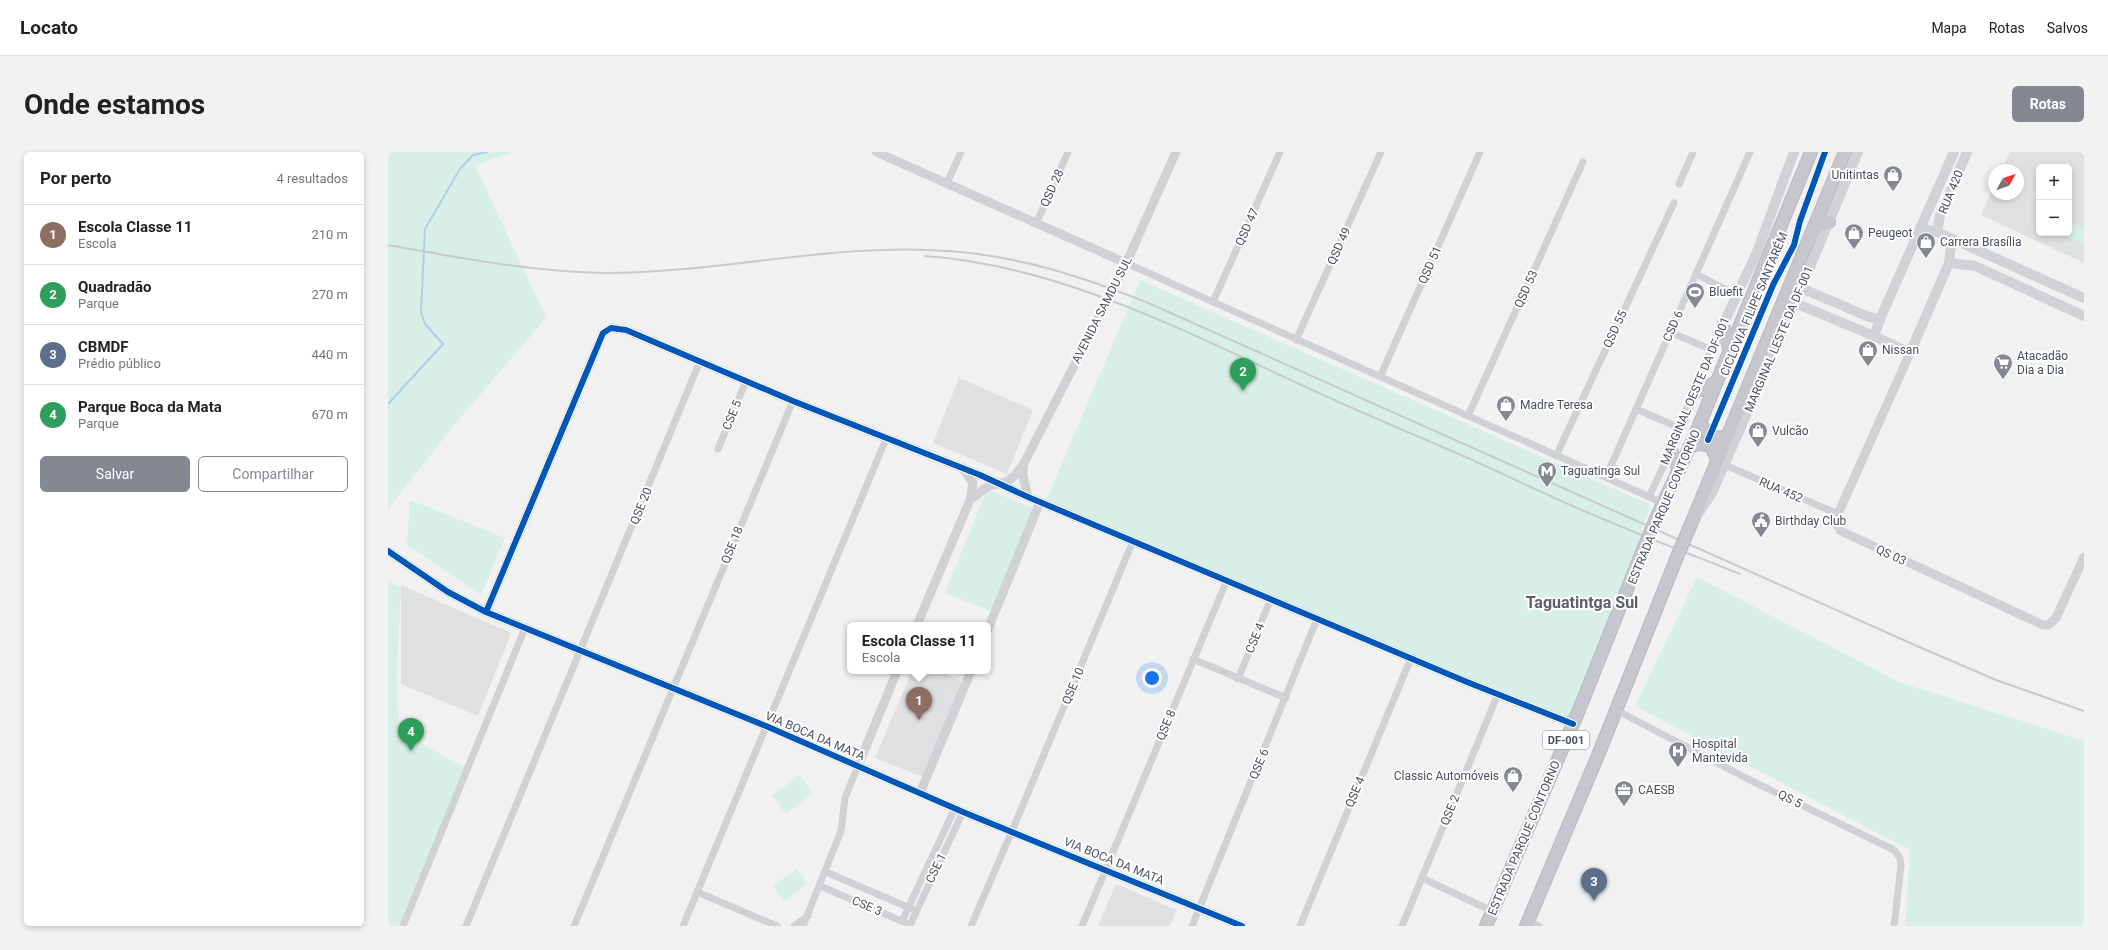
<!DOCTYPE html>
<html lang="pt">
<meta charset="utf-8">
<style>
body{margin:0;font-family:Roboto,sans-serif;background:#f2f2f2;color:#202124}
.controls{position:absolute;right:12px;top:12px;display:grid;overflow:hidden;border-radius:6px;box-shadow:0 2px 6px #0003}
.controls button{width:36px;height:36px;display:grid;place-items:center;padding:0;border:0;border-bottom:1px solid #e0e0e0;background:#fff;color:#202124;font:20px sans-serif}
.compass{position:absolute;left:1600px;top:12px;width:36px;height:36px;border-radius:50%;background:#fff;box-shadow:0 2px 6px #0003;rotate:50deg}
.you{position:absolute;left:764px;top:526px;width:14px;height:14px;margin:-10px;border:3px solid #fff;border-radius:50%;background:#1a73e8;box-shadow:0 0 0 6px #1a73e833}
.badge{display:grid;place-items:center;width:26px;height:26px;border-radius:50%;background:#848891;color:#fff;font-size:13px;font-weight:700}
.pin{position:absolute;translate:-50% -33px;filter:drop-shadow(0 1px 2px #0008)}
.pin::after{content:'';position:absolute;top:21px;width:14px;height:12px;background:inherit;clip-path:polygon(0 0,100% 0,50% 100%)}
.popup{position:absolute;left:459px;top:470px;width:144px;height:52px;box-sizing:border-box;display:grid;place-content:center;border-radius:6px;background:#fff;filter:drop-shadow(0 1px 3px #0005);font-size:13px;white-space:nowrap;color:#757577}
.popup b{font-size:15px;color:#202124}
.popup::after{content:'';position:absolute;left:50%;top:100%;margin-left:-8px;border:8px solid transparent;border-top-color:#fff}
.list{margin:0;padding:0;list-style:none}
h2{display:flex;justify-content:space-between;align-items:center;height:52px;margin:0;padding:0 16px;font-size:17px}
h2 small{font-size:13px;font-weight:400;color:#757577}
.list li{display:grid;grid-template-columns:26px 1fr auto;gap:12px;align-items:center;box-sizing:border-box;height:60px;padding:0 16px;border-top:1px solid #e0e0e0}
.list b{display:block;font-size:15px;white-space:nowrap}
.list p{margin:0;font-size:13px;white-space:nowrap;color:#757577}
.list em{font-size:13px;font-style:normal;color:#757577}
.actions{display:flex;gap:8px;padding:12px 16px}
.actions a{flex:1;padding:9px 0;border:1px solid #848891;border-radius:6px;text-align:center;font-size:14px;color:#848891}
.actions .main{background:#848891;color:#fff}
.map{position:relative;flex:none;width:1696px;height:774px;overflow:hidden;border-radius:6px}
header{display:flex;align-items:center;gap:24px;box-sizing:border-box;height:56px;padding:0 20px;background:#fff;border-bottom:1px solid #e0e0e0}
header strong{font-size:19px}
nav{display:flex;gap:22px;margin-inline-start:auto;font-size:14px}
.intro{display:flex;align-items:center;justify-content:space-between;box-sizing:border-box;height:96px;padding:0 24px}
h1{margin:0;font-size:28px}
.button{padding:10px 18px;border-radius:6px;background:#848891;color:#fff;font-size:14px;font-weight:700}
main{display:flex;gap:24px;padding:0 24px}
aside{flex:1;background:#fff;border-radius:6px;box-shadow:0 2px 6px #0003}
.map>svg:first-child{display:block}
.education{fill:#dfe0e1;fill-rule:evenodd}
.green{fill:#d7efe6}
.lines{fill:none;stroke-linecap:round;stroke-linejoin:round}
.stream{stroke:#adcfeb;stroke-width:2}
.trunk-casing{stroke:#b6b8c0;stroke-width:14}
.minor{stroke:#cfd1d4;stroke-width:7}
.tertiary{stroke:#cfd1d4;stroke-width:9}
.secondary{stroke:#d0d2d5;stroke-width:10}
.trunk{stroke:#c5c7cc;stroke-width:12}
.rail{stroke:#c8cacc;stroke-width:2}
.trunk-bridge-casing{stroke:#b6b8c0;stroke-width:14;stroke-linecap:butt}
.tertiary-bridge{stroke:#cfd1d4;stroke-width:9}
.trunk-bridge{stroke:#c5c7cc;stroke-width:12}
.cycleway-casing{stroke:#fff;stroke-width:8}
.cycleway{stroke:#0057b8;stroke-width:6}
.labels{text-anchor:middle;stroke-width:4;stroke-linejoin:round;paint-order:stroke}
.shield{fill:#fff;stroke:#80848e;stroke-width:1}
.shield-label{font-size:11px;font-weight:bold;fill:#494f5d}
.poi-label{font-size:12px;fill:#494f5d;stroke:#fff;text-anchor:start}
.street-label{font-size:12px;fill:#494f5d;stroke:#fff}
.district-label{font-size:16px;font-weight:bold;fill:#5d5f65;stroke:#fff}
</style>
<header>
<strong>Locato</strong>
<nav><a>Mapa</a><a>Rotas</a><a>Salvos</a></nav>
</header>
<div class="intro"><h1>Onde estamos</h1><a class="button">Rotas</a></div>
<main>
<aside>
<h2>Por perto<small>4 resultados</small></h2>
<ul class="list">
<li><span class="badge" style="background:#8d6e63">1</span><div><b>Escola Classe 11</b><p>Escola</p></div><em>210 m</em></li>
<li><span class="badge" style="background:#2e9e5b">2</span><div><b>Quadradão</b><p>Parque</p></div><em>270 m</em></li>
<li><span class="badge" style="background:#5c6f8a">3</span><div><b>CBMDF</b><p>Prédio público</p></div><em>440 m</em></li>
<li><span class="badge" style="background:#2e9e5b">4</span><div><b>Parque Boca da Mata</b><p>Parque</p></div><em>670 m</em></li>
</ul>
<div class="actions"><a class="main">Salvar</a><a>Compartilhar</a></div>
</aside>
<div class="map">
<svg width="1696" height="774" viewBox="0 0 1696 774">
<rect width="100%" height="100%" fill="#f1f1f1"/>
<g class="education">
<path d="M 1622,0 L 1696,0 L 1696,111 L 1593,63 L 1606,34 L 1606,42 L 1630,42 L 1630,18 L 1613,18 ZM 1651,15 L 1681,15 L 1681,81 L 1651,81 Z"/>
<polygon points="571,226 645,258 619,322 545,291"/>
<polygon points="13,433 123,481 90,564 13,532"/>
<polygon points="524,519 552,519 575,530 535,625 487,606"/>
<polygon points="728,732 789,758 782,774 710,774"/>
</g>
<g class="green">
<polygon points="0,0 126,0 87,13 158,166 63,277 0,357"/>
<polygon points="1681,71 1696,78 1696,92 1672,81 1681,81"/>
<polygon points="752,128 1263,353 1185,572 657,351"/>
<polygon points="599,337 647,357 602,459 557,441"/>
<polygon points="22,348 117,386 93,443 19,393"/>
<polygon points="1309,425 1511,530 1696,589 1696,774 1517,774 1522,698 1247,554"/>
<polygon points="0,429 13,436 9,524 11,579 81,618 15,774 0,774"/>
<polygon points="411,623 425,641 398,662 384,644"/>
<polygon points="408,717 420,731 397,749 385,734"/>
</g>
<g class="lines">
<polyline class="stream" points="0,252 55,192 37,172 33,160 37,77 72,17 85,3 99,0"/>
<g class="trunk-casing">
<g id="trunk">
<polyline points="1426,75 1441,70"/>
<polyline points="1335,173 1341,196"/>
<polyline points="1307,240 1327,231"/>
<path d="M 1312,271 C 1319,281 1325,289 1338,284"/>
<polyline points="1302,294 1312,292 1323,294 1329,307"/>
<polyline points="1283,298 1291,319"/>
<polyline points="1270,362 1307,283 1423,0"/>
<polyline points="1303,372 1457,0"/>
<polyline points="1098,774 1191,558 1254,400"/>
<polyline points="1138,774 1211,601 1287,410"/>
</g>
</g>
<g class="minor">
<polyline points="559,31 573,0"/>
<polyline points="1291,32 1305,0"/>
<polyline points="648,72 680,0"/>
<polyline points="738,111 1275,351"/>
<polyline points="1308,122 1349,143"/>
<polyline points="825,150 892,0"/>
<polyline points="1282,180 1324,198"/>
<polyline points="908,188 993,0"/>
<polyline points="992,225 1092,0"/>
<polyline points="1248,257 1292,276"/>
<polyline points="1080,264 1195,10"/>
<polyline points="330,297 358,229"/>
<polyline points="1168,304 1286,51"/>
<polyline points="1337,313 1450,362"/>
<polyline points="1218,325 1362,0"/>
<polyline points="1261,345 1283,298"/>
<polyline points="805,507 898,546"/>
<polyline points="850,527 883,446"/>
<polyline points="1228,558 1358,626 1506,698 1512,706 1513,713 1506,774"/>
<polyline points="438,720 524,757"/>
<polyline points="1034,726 1104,759"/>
<polyline points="432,734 518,771"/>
<polyline points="309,740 389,774"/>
<polyline points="514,769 567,656"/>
<polyline points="1140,769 1151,774"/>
<polyline points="522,773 575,660"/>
<polyline points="15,774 137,476"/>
<polyline points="78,774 312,209"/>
<polyline points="186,774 405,249"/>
<polyline points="295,774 498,287"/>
<polyline points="406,774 420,764"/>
<polyline points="415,774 453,679 457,646 470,614"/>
<polyline points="583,774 624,679 745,389"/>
<polyline points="694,774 839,428"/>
<polyline points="804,774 929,467"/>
<polyline points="912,774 1023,506"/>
<polyline points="1014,774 1110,542"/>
</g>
<g class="tertiary">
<polyline points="488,0 738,111"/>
<polyline points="736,116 788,0"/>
<polyline points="1522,201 1450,362 1448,371 1453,379 1655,473 1660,473 1668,466 1696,405"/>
<polyline points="635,313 635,324 640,345"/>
<polyline points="576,318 585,331 582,348"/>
<polyline points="0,399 60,440 98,460 378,574 575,660 854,774"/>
<polyline points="98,460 215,181 223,176 238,178 405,249 592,323 640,345 1079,530 1185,572"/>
<polyline points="529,473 582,348 599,335 620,329 627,323 635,313 710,167"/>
<polyline points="600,477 652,350"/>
<polyline points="470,614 509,519"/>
<polyline points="532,641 583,519"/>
</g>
<g class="secondary">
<polyline points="1532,76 1549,80 1696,146"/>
<polyline points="1549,80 1552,64 1579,0"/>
<polyline points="1561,111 1587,114 1696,164"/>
<polyline points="1413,136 1481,165 1492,167"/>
<polyline points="1407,151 1486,184 1522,201 1561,111 1563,93 1560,86"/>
<polyline points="1486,184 1492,167 1566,0"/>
<polyline points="1283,298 1335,173 1369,100 1406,0"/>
<polyline points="1310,362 1324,341 1407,151 1470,0"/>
</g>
<use href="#trunk" class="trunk"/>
<g class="rail">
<path d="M 0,93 C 72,106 145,120 218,121 C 336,121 454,88 572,100 C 637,106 698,126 758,150 L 1529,494 L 1608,528 L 1696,559"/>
<path d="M 537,104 C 680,114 813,188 942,246 C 988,267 1034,286 1080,306 C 1113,321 1146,337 1180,352 C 1236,377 1294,399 1352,422"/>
</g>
<g class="trunk-bridge-casing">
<g id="trunk-bridge">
<polyline points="1254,400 1270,362"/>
<polyline points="1287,410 1303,372"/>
</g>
</g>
<polyline class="tertiary-bridge" points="710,167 733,121"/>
<use href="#trunk-bridge" class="trunk-bridge"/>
<g class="cycleway-casing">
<g id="cycleway">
<polyline points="1320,288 1385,133 1406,93 1412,69 1437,0"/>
<polyline points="0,399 60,440 98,460 378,574 575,660 854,774"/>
<polyline points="98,460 215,181 223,176 238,178 405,249 592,323 640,345 1079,530 1185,572"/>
</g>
</g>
<use href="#cycleway" class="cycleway"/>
</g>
<defs>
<g id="shop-pin" transform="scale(1)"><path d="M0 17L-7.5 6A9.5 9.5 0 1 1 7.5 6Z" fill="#848891" stroke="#fff"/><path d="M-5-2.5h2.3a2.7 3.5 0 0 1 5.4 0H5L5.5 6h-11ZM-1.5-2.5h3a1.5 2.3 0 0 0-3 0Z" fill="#fff"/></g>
<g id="stadium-pin" transform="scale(1)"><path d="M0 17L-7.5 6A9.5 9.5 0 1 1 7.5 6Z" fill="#848891" stroke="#fff"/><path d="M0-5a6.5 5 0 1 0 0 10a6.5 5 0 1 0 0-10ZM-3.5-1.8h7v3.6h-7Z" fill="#fff"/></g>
<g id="supermarket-pin" transform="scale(1)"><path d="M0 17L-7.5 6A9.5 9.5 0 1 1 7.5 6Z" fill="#848891" stroke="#fff"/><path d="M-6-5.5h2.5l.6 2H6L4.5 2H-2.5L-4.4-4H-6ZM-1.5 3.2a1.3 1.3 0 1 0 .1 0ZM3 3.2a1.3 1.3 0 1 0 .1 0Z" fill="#fff"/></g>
<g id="metro-pin" transform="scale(1)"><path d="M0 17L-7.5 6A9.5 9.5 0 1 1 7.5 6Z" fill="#848891" stroke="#fff"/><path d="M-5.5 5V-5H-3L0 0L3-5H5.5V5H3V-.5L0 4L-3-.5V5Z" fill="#fff"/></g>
<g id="civic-pin" transform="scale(1)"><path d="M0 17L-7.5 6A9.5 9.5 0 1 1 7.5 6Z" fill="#848891" stroke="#fff"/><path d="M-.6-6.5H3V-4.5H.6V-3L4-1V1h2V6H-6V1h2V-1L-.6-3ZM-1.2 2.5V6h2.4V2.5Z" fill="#fff"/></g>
<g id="hospital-pin" transform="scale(1)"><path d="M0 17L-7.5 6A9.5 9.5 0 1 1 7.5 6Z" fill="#848891" stroke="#fff"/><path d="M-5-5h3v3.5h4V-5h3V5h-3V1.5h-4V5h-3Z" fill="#fff"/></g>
<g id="office-pin" transform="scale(1)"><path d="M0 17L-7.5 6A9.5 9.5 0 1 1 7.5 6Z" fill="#848891" stroke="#fff"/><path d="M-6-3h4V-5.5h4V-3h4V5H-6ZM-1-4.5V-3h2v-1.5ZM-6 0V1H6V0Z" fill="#fff"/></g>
</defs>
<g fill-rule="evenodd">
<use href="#shop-pin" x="1505" y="23"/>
<use href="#shop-pin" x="1466" y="81"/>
<use href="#shop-pin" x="1538" y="90"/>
<use href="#stadium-pin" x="1307" y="140"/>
<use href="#shop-pin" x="1480" y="198"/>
<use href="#supermarket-pin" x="1615" y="211"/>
<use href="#shop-pin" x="1118" y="253"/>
<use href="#shop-pin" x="1370" y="279"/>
<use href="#metro-pin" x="1159" y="319"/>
<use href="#civic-pin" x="1373" y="369"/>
<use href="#hospital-pin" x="1290" y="599"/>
<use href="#shop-pin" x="1125" y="624"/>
<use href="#office-pin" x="1236" y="638"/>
</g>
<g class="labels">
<rect class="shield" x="1155" y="579" width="46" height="18" rx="3"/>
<g class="shield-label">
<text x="1178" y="592">DF-001</text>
</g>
<g class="poi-label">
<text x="1491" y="27" text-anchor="end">Unitintas</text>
<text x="1480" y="85">Peugeot</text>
<text x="1552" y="94">Carrera Brasília</text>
<text x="1321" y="144">Bluefit</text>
<text x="1494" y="202">Nissan</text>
<text x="1629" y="208">Atacadão<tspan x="1629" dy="14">Dia a Dia</tspan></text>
<text x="1132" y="257">Madre Teresa</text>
<text x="1384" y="283">Vulcão</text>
<text x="1173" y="323">Taguatinga Sul</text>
<text x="1387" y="373">Birthday Club</text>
<text x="1304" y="596">Hospital<tspan x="1304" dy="14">Mantevida</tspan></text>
<text x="1111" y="628" text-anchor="end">Classic Automóveis</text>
<text x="1250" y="642">CAESB</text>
</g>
<g class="street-label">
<text transform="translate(664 36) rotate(-66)" y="4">QSD 28</text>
<text transform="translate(1563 40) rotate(-68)" y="4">RUA 420</text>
<text transform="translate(859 75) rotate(-66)" y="4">QSD 47</text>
<text transform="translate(951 94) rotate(-66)" y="4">QSD 49</text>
<text transform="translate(1042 113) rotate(-66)" y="4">QSD 51</text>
<text transform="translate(1138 137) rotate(-66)" y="4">QSD 53</text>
<text transform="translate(1366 152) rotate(-67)" y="4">CICLOVIA FILIPE SANTARÉM</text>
<text transform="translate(714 158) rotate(-63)" y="4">AVENIDA SAMDU SUL</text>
<text transform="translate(1285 174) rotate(-66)" y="4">CSD 6</text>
<text transform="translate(1227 177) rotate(-65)" y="4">QSD 55</text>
<text transform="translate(1391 187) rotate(-67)" y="4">MARGINAL LESTE DA DF-001</text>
<text transform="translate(1307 239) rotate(-67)" y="4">MARGINAL OESTE DA DF-001</text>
<text transform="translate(344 263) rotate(-68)" y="4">CSE 5</text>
<text transform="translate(1393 338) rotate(23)" y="4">RUA 452</text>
<text transform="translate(253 354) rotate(-68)" y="4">QSE 20</text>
<text transform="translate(1276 355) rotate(-67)" y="4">ESTRADA PARQUE CONTORNO</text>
<text transform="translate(344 393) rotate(-68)" y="4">QSE 18</text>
<text transform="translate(1503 403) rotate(25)" y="4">QS 03</text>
<text transform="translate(867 486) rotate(-68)" y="4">CSE 4</text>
<text transform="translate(685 534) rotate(-67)" y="4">QSE 10</text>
<text transform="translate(778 573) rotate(-68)" y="4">QSE 8</text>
<text transform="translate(427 584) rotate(23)" y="4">VIA BOCA DA MATA</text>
<text transform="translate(871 612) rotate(-67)" y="4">QSE 6</text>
<text transform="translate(967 640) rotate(-67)" y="4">QSE 4</text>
<text transform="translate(1402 647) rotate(26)" y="4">QS 5</text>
<text transform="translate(1062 658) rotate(-68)" y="4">QSE 2</text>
<text transform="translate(1136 686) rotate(-67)" y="4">ESTRADA PARQUE CONTORNO</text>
<text transform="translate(726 709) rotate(22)" y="4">VIA BOCA DA MATA</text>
<text transform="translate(548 716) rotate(-64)" y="4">CSE 1</text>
<text transform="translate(479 754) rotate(23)" y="4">CSE 3</text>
</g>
<g class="district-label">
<text x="1194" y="456">Taguatintga Sul</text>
</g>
</g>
</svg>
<div class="controls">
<button>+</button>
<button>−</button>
</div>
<svg class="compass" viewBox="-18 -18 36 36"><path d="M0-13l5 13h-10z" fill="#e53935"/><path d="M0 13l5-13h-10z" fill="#757577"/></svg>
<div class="you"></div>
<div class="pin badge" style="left:531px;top:568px;background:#8d6e63">1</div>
<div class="popup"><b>Escola Classe 11</b>Escola</div>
<div class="pin badge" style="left:855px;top:239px;background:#2e9e5b">2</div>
<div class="pin badge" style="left:1206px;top:749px;background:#5c6f8a">3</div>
<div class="pin badge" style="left:23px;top:599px;background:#2e9e5b">4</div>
</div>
</main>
